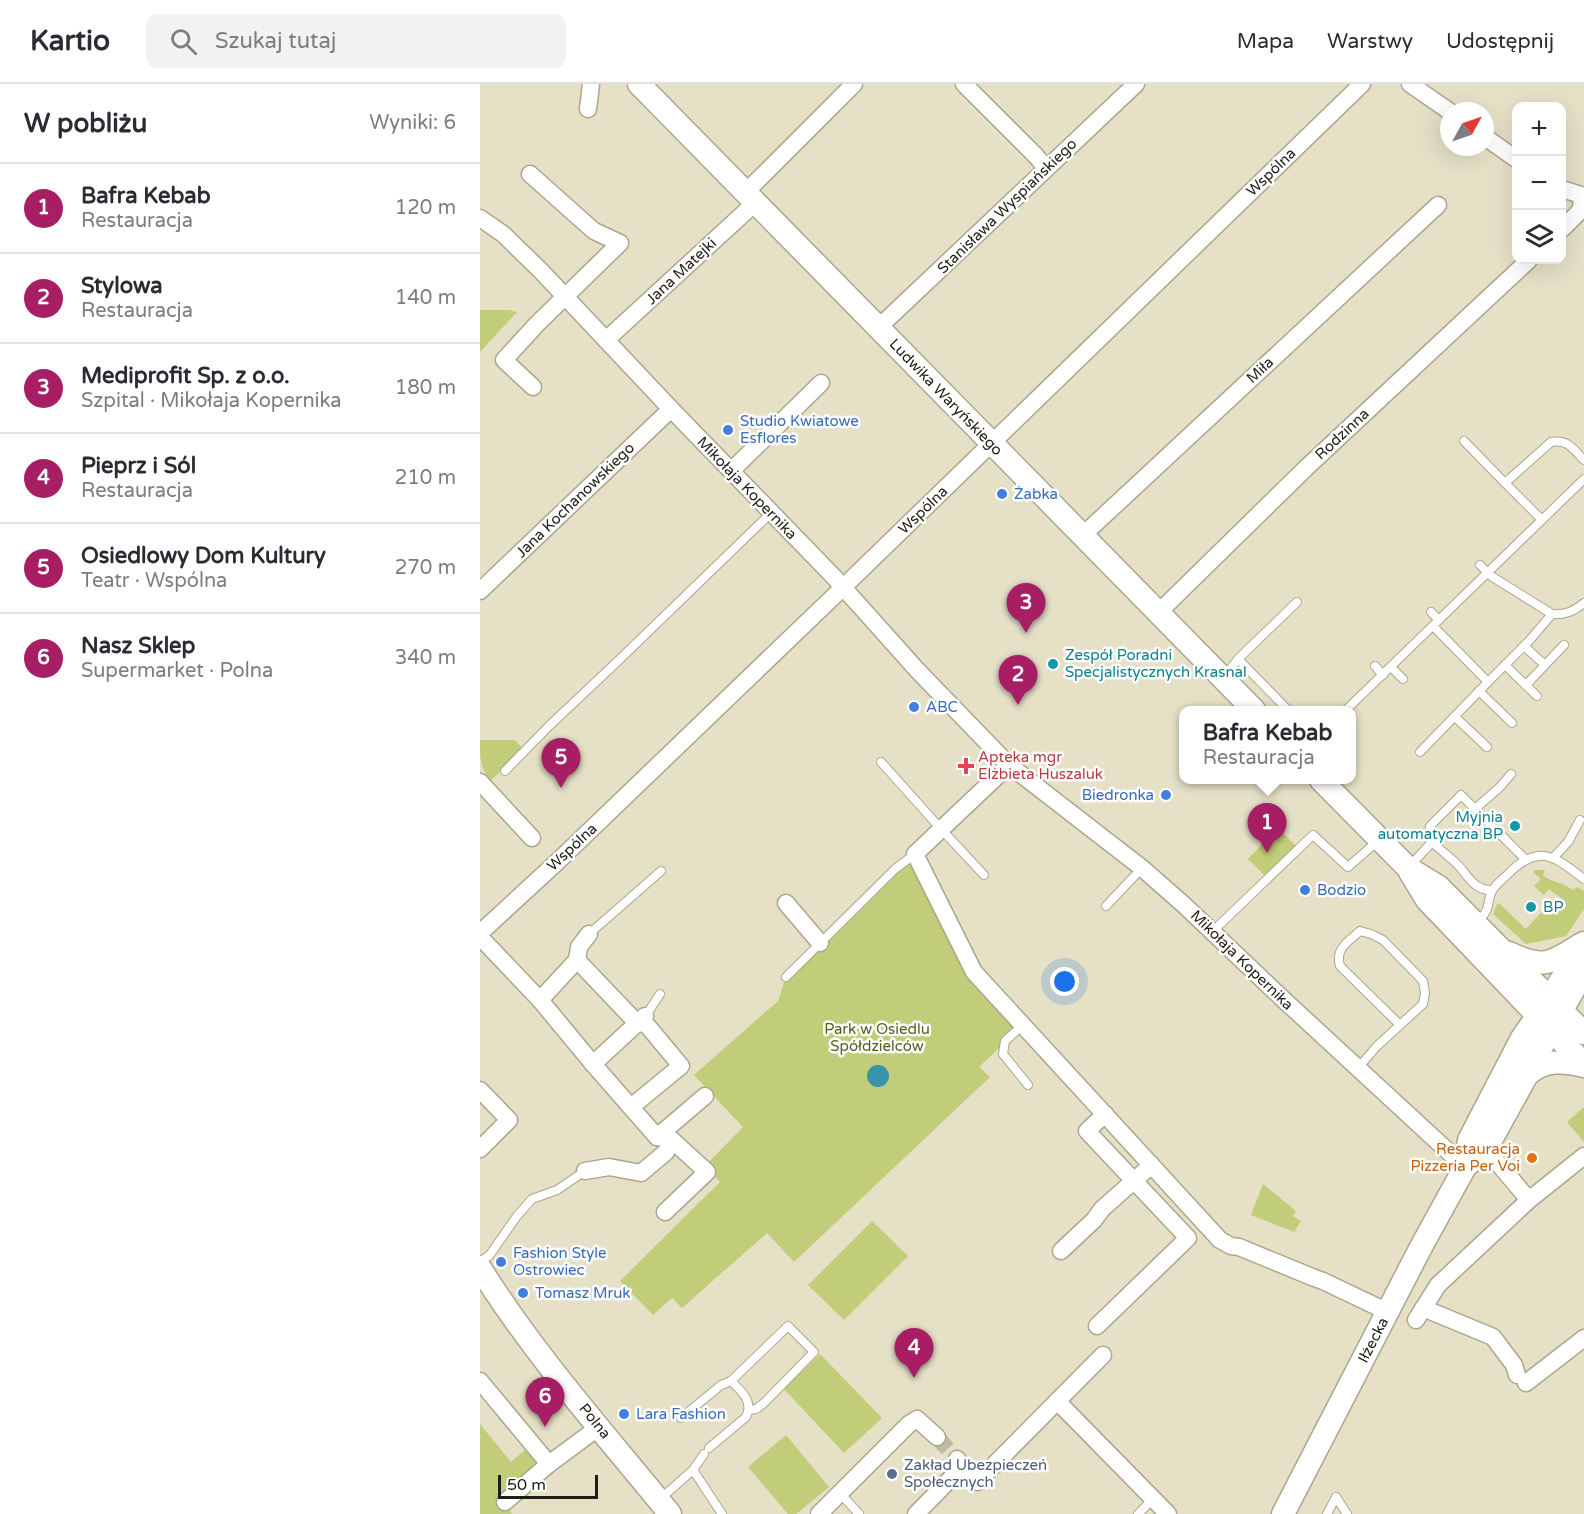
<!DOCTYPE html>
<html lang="pl">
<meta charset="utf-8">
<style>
body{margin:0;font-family:"Varela Round",sans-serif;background:#f2f2f3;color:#2b2b33}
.controls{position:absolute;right:18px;top:18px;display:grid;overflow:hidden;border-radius:12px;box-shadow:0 6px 24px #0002}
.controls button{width:54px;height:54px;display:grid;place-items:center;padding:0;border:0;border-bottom:2px solid #e1e1e2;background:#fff;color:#2b2b33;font:30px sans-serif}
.compass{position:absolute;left:960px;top:18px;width:54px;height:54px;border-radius:50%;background:#fff;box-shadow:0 6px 24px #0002;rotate:50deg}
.scale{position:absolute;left:18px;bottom:15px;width:100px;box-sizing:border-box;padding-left:6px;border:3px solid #1f1e14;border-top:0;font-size:16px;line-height:21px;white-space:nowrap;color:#1f1e14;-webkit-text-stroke:4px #fff;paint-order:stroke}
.you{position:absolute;left:585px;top:898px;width:21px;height:21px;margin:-15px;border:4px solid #fff;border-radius:50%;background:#1a73e8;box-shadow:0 0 0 9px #1a73e833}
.badge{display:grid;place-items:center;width:39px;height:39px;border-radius:50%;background:#a71e65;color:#fff;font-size:20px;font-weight:700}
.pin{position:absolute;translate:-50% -50px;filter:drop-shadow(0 2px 3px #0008)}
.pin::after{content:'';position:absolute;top:32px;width:21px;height:18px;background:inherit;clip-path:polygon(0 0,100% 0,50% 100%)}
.popup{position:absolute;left:699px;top:622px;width:177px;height:78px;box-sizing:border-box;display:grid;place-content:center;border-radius:12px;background:#fff;filter:drop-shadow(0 2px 4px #0005);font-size:20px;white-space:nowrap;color:#7c7c81}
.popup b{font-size:22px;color:#2b2b33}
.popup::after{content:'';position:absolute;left:50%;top:100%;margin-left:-12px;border:12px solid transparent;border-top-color:#fff}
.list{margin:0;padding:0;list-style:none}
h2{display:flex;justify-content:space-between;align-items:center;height:78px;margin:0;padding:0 24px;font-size:26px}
h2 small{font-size:20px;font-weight:400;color:#7c7c81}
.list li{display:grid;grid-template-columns:39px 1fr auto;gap:18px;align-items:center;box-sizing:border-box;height:90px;padding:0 24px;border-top:2px solid #e1e1e2}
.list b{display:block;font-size:22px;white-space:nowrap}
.list p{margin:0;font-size:20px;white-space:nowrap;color:#7c7c81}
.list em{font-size:20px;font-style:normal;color:#7c7c81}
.icon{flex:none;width:33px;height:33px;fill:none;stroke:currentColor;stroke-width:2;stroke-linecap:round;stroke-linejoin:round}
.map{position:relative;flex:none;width:1104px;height:1430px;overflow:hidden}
header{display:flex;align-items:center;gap:36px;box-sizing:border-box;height:84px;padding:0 30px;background:#fff;border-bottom:2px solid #e1e1e2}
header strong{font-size:28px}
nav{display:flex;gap:33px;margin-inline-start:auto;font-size:21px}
.search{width:420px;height:54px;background:#f2f2f3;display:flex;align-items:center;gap:15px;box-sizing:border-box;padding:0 21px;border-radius:12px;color:#7c7c81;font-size:22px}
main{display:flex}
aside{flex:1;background:#fff}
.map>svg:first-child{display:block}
.green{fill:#c1cd78}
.water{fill:#3894ab}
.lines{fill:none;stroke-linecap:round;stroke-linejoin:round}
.street-tunnel{stroke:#bdb9a2;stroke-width:16;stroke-dasharray:16 8;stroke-linecap:butt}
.lane-casing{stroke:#aba68d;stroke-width:10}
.street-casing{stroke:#aba68d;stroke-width:19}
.secondary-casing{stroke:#aba68d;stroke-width:25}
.lane{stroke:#fff;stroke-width:8}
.street{stroke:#fff;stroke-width:16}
.secondary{stroke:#fff;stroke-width:22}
.shop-dot{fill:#3f7fe0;stroke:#fff;stroke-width:2}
.culture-dot{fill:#0f9aa8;stroke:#fff;stroke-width:2}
.health-dot{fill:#e0444e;stroke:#fff;stroke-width:2}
.food-dot{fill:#e8710a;stroke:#fff;stroke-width:2}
.service-dot{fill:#5c6f8a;stroke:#fff;stroke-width:2}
.labels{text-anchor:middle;stroke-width:5;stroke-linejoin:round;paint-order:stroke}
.street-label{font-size:15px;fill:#1f1e14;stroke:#fff}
.shop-label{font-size:15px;fill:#366cbe;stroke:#fff;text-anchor:start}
.culture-label{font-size:15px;fill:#0d838f;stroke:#fff;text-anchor:start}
.health-label{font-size:15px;fill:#be3a42;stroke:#fff;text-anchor:start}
.park-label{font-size:15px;fill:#565d1d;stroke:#fff}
.food-label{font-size:15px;fill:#c56008;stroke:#fff;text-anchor:end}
.service-label{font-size:15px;fill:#4e5e75;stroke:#fff;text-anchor:start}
</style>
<header>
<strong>Kartio</strong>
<div class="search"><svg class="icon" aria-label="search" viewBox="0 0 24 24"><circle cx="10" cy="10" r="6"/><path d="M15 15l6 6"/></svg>Szukaj tutaj</div>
<nav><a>Mapa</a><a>Warstwy</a><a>Udostępnij</a></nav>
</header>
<main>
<aside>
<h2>W pobliżu<small>Wyniki: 6</small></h2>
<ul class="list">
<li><span class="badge">1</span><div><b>Bafra Kebab</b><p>Restauracja</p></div><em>120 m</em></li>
<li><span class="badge">2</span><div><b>Stylowa</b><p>Restauracja</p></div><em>140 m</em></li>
<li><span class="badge">3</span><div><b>Mediprofit Sp. z o.o.</b><p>Szpital · Mikołaja Kopernika</p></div><em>180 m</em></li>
<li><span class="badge">4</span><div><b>Pieprz i Sól</b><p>Restauracja</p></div><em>210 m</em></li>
<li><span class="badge">5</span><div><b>Osiedlowy Dom Kultury</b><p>Teatr · Wspólna</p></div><em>270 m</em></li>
<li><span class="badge">6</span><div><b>Nasz Sklep</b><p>Supermarket · Polna</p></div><em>340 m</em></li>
</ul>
</aside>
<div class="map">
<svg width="1104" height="1430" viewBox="0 0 1104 1430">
<rect width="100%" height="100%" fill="#e5e0c6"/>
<g class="green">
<polygon points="0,226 30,226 37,228 0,268"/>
<path d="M 0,656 L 35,656 L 44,666 L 10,697 C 0,681 0,676 0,656 Z"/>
<polygon points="798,744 816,762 786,793 768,775"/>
<polygon points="435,770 494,888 543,941 499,983 510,993 314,1178 287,1149 202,1224 192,1214 173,1231 140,1197 240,1098 225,1082 263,1043 214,991 298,917 306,893"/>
<path d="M 1055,786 L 1065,786 L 1063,792 C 1074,798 1083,799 1093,806 L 1097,803 L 1104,807 L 1104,825 L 1086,852 L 1046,860 L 1013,830 L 1017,820 L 1019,819 L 1046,845 L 1071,818 L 1075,821 L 1081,814 L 1069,805 L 1064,811 L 1054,802 L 1061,795 L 1053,788 Z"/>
<polygon points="1104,1023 1104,1058 1087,1038"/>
<polygon points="783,1100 816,1127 813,1132 821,1137 814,1148 771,1131"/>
<polygon points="392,1137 428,1172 364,1236 328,1201"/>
<polygon points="340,1270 402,1334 364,1369 304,1305"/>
<polygon points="0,1340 31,1378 52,1360 69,1380 25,1418 32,1430 0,1430"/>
<polygon points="306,1351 349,1403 316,1430 308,1430 268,1383"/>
</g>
<circle class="water" cx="398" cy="992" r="11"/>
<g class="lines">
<polyline class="street-tunnel" points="457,1353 477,1375"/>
<g class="lane-casing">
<g id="lane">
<polyline points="984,357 1025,399"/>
<path d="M 1062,436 L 1025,399 L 1071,358 C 1088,355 1093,365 1104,376"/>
<polyline points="951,528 959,536"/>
<path d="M 1072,530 C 1086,531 1094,527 1104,519"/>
<polyline points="953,542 1008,598 1049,557 1072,530 1011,492 1000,481"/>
<polyline points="1044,562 1065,581"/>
<polyline points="758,575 808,626"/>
<polyline points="1025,581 1057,612"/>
<polyline points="895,582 903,591"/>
<polyline points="911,583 923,595"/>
<polyline points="745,592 758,575 817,518"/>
<polyline points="1046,601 1084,561"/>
<polyline points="999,607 1032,639"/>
<polyline points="866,626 1104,395"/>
<polyline points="975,633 1007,663"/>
<polyline points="940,668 1008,598"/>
<polyline points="401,678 461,745 504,791"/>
<polyline points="25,687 69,642 139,576 291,429"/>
<polyline points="996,724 1020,703 1031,690"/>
<path d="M 952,758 C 960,766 970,773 978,781 C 988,792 995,807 1012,806"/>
<polyline points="1073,774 1088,758 1100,736"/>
<polyline points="929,783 952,758 950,752 950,742 981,711 1045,775"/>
<polyline points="626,822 662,784"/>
<path d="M 996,839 C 1000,835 1005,831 1007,825 C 1009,819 1009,812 1012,807 C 1015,801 1023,795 1028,790 C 1059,759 1074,772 1104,795"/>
<polyline points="732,848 833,751 868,783 900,755"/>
<polyline points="109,850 181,787"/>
<polyline points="306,893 415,785 435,770"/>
<polyline points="167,930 180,910"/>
<polyline points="543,941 525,957 523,970 548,1001"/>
<path d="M 878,984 L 897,962 L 943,920 L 945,909 L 943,897 L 903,856 L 891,850 L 880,847 C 868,858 855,864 860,882 L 920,941"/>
<polyline points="0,1177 9,1172 37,1132 52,1115 77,1106 105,1087"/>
<polyline points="251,1297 308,1242 334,1268 284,1319 276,1325 269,1326"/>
<path d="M 201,1334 L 241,1301 L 251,1297 C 261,1307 274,1317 266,1333 L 229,1364"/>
<polyline points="213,1386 224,1370"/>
<polyline points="360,1409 379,1430"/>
<polyline points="179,1416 213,1386 242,1430"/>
<polyline points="658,1430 674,1414"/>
<polyline points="847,1430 856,1413 867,1430"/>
</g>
</g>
<g class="street-casing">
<g id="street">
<polyline points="484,0 556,72 566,84"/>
<polyline points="930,0 969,27"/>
<polyline points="108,25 111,0"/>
<polyline points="1005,53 1036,75"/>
<polyline points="50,90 114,147 140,159 57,240 24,276 53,303"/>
<polyline points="1082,105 1104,112"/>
<polyline points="266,108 374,0"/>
<polyline points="0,134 23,150 61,187 191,325 353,492 438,587 529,681 662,784 704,821 804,916 985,1083"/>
<polyline points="1082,145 1100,127 1103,112"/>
<polyline points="398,244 656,0"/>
<polyline points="126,256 275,119"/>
<polyline points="251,387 341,299"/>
<polyline points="602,452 958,121"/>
<polyline points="0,507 191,325"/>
<polyline points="678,529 827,383 1049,176"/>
<polyline points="529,681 435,770 494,888 740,1156 751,1162 759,1163 832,1193 843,1197 908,1228"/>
<polyline points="0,698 52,754"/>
<polyline points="306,819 340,859"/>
<polyline points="0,849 76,779 352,514 882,0"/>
<polyline points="0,853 60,916 113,980 177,1053 192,1056 227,1088 185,1128"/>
<polyline points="97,876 157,939 166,940 201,982 151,1023"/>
<polyline points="60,916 97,876 99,863 109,850"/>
<polyline points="113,980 165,932"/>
<polyline points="0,1006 29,1036 0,1065"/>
<polyline points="177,1053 225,1012"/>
<polyline points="1006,1065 1049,1116"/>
<polyline points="105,1087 129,1083 161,1089 186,1068 192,1056"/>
<polyline points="581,1167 614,1136 622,1125 666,1086 671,1080"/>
<polyline points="943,1224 1013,1253 1034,1281 1037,1291"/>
<polyline points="936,1236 958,1201 1049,1116 1104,1072"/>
<polyline points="617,1242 708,1154 607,1047 625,1030"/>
<polyline points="0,1297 69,1380"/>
<polyline points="1046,1299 1104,1254"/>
<polyline points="577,1317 688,1430"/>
<polyline points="477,1375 482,1383 497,1398 623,1271"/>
<polyline points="25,1418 69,1380 119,1343"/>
<polyline points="339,1430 429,1340 437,1335 457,1353"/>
<polyline points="436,1430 482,1383"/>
</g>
</g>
<g class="secondary-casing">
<g id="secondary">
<polyline points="159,0 774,626"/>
<polyline points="841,696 928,784 959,803 1104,949"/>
<polyline points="930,788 947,816 1104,980"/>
<path d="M 1029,869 C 1062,885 1071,880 1100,861"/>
<path d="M 1047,991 C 1064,975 1083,977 1104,982"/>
<polyline points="985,1083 1006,1065 1047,991 1071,945 1094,905 1101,874"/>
<path d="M 0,1184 C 55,1272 125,1350 190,1430"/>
<polyline points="803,1430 941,1163 985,1083 989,1056 1042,954 1070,914 1104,859"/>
</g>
</g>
<use href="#lane" class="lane"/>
<use href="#street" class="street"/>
<use href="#secondary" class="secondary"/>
</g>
<g class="shop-dot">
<circle cx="248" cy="346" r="6"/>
<circle cx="522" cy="410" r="6"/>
<circle cx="434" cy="623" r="6"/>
<circle cx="686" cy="711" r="6"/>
<circle cx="825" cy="806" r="6"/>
<circle cx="21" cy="1178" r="6"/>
<circle cx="43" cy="1209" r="6"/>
<circle cx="144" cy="1330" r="6"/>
</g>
<g class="culture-dot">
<circle cx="573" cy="580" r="6"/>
<circle cx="1035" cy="742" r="6"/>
<circle cx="1051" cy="823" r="6"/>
</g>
<path class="health-dot" d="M483 673h6v6h6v6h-6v6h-6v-6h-6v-6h6z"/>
<circle class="food-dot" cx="1052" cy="1074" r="6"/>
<circle class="service-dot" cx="412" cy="1390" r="6"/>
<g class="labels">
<g class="street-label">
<text transform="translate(791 88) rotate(-44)" y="5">Wspólna</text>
<text transform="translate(527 122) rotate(-44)" y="5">Stanisława Wyspiańskiego</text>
<text transform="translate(201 187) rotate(-43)" y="5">Jana Matejki</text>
<text transform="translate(780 286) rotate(-43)" y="5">Miła</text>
<text transform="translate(466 313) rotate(46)" y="5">Ludwika Waryńskiego</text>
<text transform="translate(862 350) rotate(-43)" y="5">Rodzinna</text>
<text transform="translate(267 404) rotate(46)" y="5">Mikołaja Kopernika</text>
<text transform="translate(95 416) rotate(-44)" y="5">Jana Kochanowskiego</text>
<text transform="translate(443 426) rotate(-44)" y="5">Wspólna</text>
<text transform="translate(92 763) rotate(-43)" y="5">Wspólna</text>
<text transform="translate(762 876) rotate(44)" y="5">Mikołaja Kopernika</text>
<text transform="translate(893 1256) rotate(-63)" y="5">Iłżecka</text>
<text transform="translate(115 1337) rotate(51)" y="5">Polna</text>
</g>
<g class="shop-label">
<text x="260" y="342">Studio Kwiatowe<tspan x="260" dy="17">Esflores</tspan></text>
<text x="534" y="415">Żabka</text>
<text x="446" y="628">ABC</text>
<text x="674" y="716" text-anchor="end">Biedronka</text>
<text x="837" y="811">Bodzio</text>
<text x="33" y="1174">Fashion Style<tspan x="33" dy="17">Ostrowiec</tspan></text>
<text x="55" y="1214">Tomasz Mruk</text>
<text x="156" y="1335">Lara Fashion</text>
</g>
<g class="culture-label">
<text x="585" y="576">Zespół Poradni<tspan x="585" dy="17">Specjalistycznych Krasnal</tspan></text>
<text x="1023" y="738" text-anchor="end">Myjnia<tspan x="1023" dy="17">automatyczna BP</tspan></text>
<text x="1063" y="828">BP</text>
</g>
<g class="health-label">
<text x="498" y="678">Apteka mgr<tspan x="498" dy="17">Elżbieta Huszaluk</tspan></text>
</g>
<g class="park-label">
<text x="397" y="950">Park w Osiedlu<tspan x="397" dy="17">Spółdzielców</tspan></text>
</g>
<g class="food-label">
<text x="1040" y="1070">Restauracja<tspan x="1040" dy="17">Pizzeria Per Voi</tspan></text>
</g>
<g class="service-label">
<text x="424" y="1386">Zakład Ubezpieczeń<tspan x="424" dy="17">Społecznych</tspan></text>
</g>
</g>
</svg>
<div class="controls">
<button>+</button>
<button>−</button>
<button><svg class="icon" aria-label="layers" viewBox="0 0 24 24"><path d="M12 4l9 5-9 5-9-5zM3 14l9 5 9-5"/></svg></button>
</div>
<svg class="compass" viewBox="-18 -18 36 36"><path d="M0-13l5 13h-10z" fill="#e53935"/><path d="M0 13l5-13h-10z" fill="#7c7c81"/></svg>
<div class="scale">50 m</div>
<div class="you"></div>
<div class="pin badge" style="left:787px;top:769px">1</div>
<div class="popup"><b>Bafra Kebab</b>Restauracja</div>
<div class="pin badge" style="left:538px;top:621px">2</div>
<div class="pin badge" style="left:546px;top:549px">3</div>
<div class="pin badge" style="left:434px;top:1294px">4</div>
<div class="pin badge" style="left:81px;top:704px">5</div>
<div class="pin badge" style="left:65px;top:1343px">6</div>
</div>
</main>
